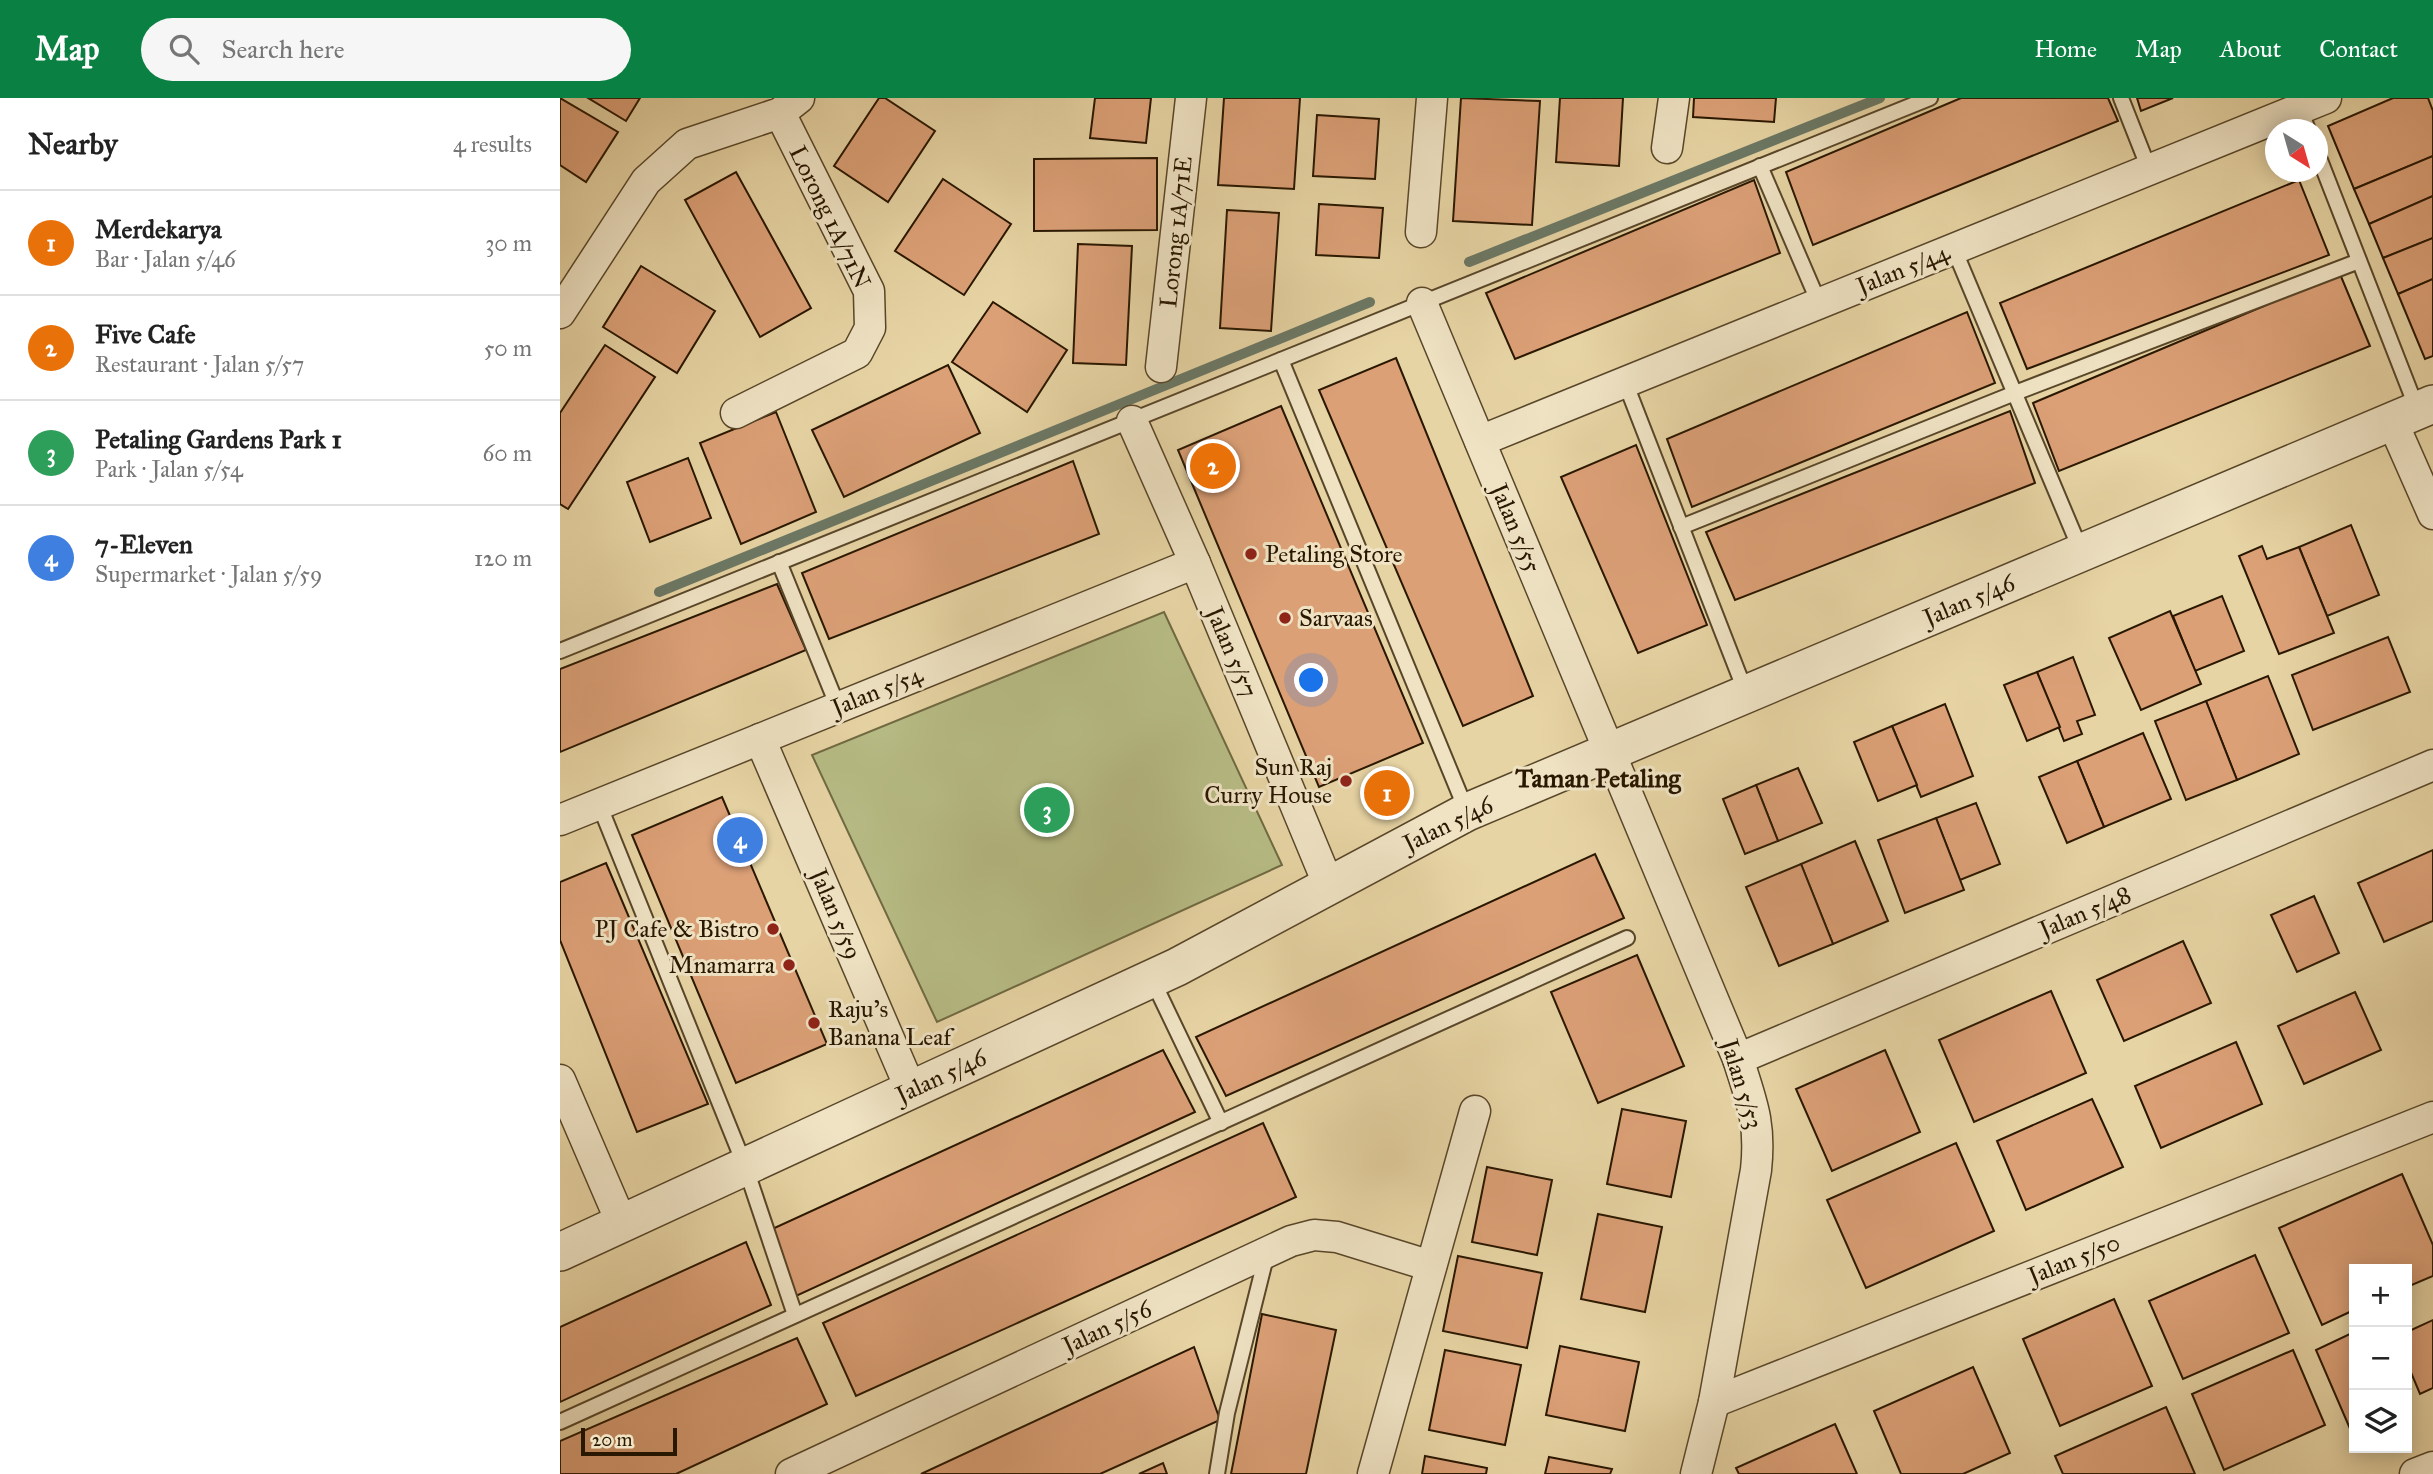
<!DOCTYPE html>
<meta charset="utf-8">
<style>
body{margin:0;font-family:"IM FELL Great Primer",serif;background:#f6f6f6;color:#222}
.controls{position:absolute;right:21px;bottom:21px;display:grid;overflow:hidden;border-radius:0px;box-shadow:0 4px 18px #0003}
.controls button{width:63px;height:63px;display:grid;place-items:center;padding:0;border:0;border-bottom:2px solid #e0e0e0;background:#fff;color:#222;font:35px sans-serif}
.compass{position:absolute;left:1705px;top:21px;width:63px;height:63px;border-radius:50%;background:#fff;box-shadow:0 4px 18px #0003;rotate:143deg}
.scale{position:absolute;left:21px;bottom:18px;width:96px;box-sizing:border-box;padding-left:7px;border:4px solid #291700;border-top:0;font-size:19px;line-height:24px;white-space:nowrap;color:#291700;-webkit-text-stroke:5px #efe3c4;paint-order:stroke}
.you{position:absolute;left:752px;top:583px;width:24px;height:24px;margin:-18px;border:5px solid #fff;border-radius:50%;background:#1a73e8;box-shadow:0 0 0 10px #1a73e833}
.badge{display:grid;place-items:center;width:46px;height:46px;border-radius:50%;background:#0b8043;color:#fff;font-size:23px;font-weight:700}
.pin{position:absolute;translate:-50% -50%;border:4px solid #fff;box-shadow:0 2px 7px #0006}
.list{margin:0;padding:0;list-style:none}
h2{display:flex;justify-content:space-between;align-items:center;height:91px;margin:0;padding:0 28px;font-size:30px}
h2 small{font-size:23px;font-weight:400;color:#767676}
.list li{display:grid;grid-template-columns:46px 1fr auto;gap:21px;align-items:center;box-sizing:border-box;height:105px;padding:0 28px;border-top:2px solid #e0e0e0}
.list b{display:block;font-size:26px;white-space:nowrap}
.list p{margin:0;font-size:23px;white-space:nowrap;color:#767676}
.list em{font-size:23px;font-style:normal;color:#767676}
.icon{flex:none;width:38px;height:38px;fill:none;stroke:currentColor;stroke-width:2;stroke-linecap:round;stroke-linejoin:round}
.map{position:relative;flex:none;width:1873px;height:1376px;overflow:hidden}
header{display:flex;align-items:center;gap:42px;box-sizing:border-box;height:98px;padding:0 35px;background:#0b8043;color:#fff}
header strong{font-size:33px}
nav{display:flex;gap:38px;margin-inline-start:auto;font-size:24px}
.search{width:490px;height:63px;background:#f6f6f6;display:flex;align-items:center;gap:18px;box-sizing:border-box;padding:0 24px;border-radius:38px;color:#767676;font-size:26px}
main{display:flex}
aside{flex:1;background:#fff}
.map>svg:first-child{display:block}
.green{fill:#b7bc85;stroke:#706a42;stroke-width:2}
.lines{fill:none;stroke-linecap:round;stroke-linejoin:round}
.stream{stroke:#6b7865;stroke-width:10}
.building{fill:#dca077;stroke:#291700;stroke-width:2}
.service-casing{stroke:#584629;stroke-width:18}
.minor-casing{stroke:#584629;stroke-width:33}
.tertiary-casing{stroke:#584629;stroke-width:40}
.service{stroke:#efe3c4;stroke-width:14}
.minor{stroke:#efe3c4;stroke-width:30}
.tertiary{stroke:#efe3c4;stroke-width:37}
.poi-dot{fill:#8f2418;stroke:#efe3c4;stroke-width:2.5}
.labels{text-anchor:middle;stroke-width:6;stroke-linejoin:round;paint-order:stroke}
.street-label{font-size:24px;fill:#291700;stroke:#efe3c4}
.poi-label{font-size:24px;fill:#291700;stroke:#efe3c4;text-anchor:start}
.neighbourhood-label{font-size:26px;font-weight:bold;fill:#291700;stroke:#efe3c4}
</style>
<header>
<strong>Map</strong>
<div class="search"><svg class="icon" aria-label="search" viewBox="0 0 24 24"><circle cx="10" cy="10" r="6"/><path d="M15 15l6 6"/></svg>Search here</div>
<nav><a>Home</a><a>Map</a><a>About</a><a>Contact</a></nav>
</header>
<main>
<aside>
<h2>Nearby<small>4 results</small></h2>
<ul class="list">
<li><span class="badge" style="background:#e8710a">1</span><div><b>Merdekarya</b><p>Bar · Jalan 5/46</p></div><em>30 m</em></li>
<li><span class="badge" style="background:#e8710a">2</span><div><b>Five Cafe</b><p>Restaurant · Jalan 5/57</p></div><em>50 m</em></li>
<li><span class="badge" style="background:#2e9e5b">3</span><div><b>Petaling Gardens Park 1</b><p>Park · Jalan 5/54</p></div><em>60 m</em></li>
<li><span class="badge" style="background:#3f7fe0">4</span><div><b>7-Eleven</b><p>Supermarket · Jalan 5/59</p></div><em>120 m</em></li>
</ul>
</aside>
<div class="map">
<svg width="1873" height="1376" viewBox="0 0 1873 1376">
<rect width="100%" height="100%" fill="#e7d4a4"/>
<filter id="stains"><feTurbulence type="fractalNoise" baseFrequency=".00286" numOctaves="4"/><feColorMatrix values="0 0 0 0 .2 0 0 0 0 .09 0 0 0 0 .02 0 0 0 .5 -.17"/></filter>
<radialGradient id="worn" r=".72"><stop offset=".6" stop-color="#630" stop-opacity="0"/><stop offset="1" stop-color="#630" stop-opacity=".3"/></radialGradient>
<polygon class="green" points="604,514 722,767 377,924 252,657"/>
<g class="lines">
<g class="stream">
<polyline points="909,164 1320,0"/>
<polyline points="99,494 810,204"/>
</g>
</g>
<g class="building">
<polygon points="0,0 58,34 26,84 0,67"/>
<polygon points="28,0 80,0 66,23"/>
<polygon points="319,0 325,0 375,33 328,104 274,68"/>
<polygon points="535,0 591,0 586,45 530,40"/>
<polygon points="664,0 740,0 734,91 658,87"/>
<polygon points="901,0 980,3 972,127 893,123"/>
<polygon points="1000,0 1063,0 1059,68 996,64"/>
<polygon points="1134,0 1216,0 1214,24 1133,19"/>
<polygon points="1401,0 1548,0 1558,23 1253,147 1226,74"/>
<polygon points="1577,0 1613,0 1581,13"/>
<polygon points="1833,0 1868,0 1873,13 1873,58 1794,91 1768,28"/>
<polygon points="757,17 819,21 815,81 753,78"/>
<polygon points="1873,58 1873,98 1809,126 1794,91"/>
<polygon points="597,60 597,132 474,133 474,61"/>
<polygon points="176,74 251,210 200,239 125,102"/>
<polygon points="383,81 451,126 404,197 335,153"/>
<polygon points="1194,82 1220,155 955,261 926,195"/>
<polygon points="1739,82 1769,157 1467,271 1440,205"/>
<polygon points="1873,98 1873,140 1823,160 1809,126"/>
<polygon points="759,106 823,110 819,160 756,157"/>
<polygon points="667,112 719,115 711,233 660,230"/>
<polygon points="1873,140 1873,181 1838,196 1823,160"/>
<polygon points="518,146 572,148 566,267 513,265"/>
<polygon points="81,168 155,213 117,275 43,229"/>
<polygon points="1780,176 1810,248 1499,373 1473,305"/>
<polygon points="1873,181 1873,258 1865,261 1838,196"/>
<polygon points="433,204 507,252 467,314 392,264"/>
<polygon points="1407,214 1435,285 1132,409 1107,341"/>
<polygon points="45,247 95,279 8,411 0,406 0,315"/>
<polygon points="836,260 973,598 903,628 759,292"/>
<polygon points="388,267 420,335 284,399 252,332"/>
<polygon points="721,308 863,645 759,689 618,352"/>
<polygon points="1450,313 1475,385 1175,502 1146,434"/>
<polygon points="216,314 256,414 181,446 140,345"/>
<polygon points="1076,347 1147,527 1078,555 1001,379"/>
<polygon points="128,360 151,420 90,444 67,384"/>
<polygon points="513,363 539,436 269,541 242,475"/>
<polygon points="1791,427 1819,497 1767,518 1739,449"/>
<polygon points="1702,448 1707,461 1739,449 1774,535 1719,556 1679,458"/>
<polygon points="217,486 246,552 0,654 0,571"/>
<polygon points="1662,498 1684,553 1635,573 1613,518"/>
<polygon points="1610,513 1641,586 1581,612 1549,540"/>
<polygon points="1828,539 1850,594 1753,632 1732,577"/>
<polygon points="1513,559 1535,617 1517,623 1522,636 1504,643 1477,574"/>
<polygon points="1477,574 1500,629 1467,643 1444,587"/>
<polygon points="1708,578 1739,656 1677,682 1646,603"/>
<polygon points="1646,603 1677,682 1626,702 1595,623"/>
<polygon points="1385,606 1413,678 1361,699 1332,628"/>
<polygon points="1332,628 1357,687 1318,703 1294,644"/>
<polygon points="1583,635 1611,701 1544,729 1517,663"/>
<polygon points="1517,663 1544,729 1507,745 1479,679"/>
<polygon points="1238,670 1262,725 1218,743 1196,687"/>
<polygon points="1196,687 1218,743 1185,756 1163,701"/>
<polygon points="162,699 267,946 176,985 72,737"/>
<polygon points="1416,705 1440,766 1400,782 1376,720"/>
<polygon points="1376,720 1404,792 1345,815 1318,742"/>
<polygon points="1295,743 1328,823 1273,846 1241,766"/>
<polygon points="1873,752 1873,823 1824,844 1798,785"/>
<polygon points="1035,756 1064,820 666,998 636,939"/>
<polygon points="46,765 148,1006 77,1034 0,842 0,784"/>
<polygon points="1241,766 1273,846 1219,868 1186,789"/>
<polygon points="1754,798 1779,855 1737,874 1711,817"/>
<polygon points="1623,843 1651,905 1564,943 1537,882"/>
<polygon points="1077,857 1124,968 1038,1005 991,894"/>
<polygon points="1491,893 1526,975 1414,1024 1379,942"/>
<polygon points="1795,894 1821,952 1744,986 1718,928"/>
<polygon points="1676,944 1702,1006 1601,1050 1575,988"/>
<polygon points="603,952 635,1014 236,1198 210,1132"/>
<polygon points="1325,952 1360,1034 1272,1073 1236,991"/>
<polygon points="1532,1001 1563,1069 1466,1112 1437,1043"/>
<polygon points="1062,1011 1126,1023 1111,1099 1047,1086"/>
<polygon points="703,1025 736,1099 296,1298 263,1225"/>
<polygon points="1396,1045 1434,1133 1306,1190 1267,1102"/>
<polygon points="927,1069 992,1082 977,1157 912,1144"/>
<polygon points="1842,1076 1873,1147 1873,1178 1847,1189 1847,1171 1794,1171 1794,1212 1762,1227 1719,1130"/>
<polygon points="1038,1116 1102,1129 1085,1214 1021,1201"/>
<polygon points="186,1144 211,1207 0,1304 0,1229"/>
<polygon points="1695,1157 1729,1235 1623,1281 1589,1203"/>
<polygon points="898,1158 982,1175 967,1250 883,1233"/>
<polygon points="1554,1201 1592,1288 1500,1328 1463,1241"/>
<polygon points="702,1216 776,1232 746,1376 671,1376"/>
<polygon points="1873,1222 1873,1290 1860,1296 1847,1265 1847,1234"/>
<polygon points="1794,1234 1794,1331 1791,1333 1756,1252"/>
<polygon points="237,1240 267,1306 116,1376 0,1376 0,1343"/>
<polygon points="1000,1248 1079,1264 1065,1333 986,1317"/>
<polygon points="634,1249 660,1322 540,1376 361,1376"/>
<polygon points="885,1252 961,1267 945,1347 869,1332"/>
<polygon points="1733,1252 1765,1327 1664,1372 1632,1296"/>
<polygon points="1413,1269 1450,1355 1403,1376 1341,1376 1314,1313"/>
<polygon points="1606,1309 1635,1376 1503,1376 1495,1358"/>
<polygon points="1275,1326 1297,1376 1179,1376 1176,1370"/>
<polygon points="865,1358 927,1370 926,1376 862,1376"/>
<polygon points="989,1359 1052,1371 1050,1376 985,1376"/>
<polygon points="603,1365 607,1376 579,1376"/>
</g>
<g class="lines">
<g class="service-casing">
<g id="service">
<polyline points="1561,0 1589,71"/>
<polyline points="1740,11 1748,32"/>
<polyline points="1758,57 1857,311"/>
<polyline points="1200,68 1259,205"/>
<polyline points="1394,151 1521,453"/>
<polyline points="721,262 907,714"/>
<polyline points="1065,284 1186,595"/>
<polyline points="1121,429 1455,295 1799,163"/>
<polyline points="219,464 278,609"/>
<polyline points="0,553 1370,0"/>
<polyline points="39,706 185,1068 235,1217"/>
<polyline points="592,881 661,1025"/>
<polyline points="0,1324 1067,840"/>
<polyline points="657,1376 667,1315 707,1155"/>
</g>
</g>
<g class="minor-casing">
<g id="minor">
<polyline points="1107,50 1114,0"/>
<polyline points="861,134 872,0"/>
<path d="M 862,205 L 1178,961 C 1192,1005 1201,1025 1196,1072 L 1154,1304 L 1136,1376"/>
<polyline points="0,215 86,83 127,46 220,15 239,0"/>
<polyline points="601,269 631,0"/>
<polyline points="176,315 297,255 310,230 309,193 220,15"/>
<polyline points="572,323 635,465 769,788"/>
<polyline points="1832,323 1873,416"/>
<polyline points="920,343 1766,0"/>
<polyline points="200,641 351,992"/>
<polyline points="0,722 635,465"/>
<polyline points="1178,961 1873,667"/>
<polyline points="0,982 62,1126"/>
<polyline points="1154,1304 1873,1019"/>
<polyline points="231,1376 731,1143 754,1137 777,1139 871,1168"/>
<polyline points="813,1376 915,1013"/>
<polyline points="1855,1376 1873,1369"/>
</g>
</g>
<g class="tertiary-casing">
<polyline id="tertiary" points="0,1154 617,869 907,714 1873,306"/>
</g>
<use href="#service" class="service"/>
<use href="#minor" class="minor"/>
<use href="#tertiary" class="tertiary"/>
</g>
<g class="poi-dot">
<circle cx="691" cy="456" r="7"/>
<circle cx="725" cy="520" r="7"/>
<circle cx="786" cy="683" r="7"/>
<circle cx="213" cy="831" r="7"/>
<circle cx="229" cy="867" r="7"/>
<circle cx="254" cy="925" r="7"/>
</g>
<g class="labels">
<g class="street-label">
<text transform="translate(270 119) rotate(64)" y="8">Lorong 1A/71N</text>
<text transform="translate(616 134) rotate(-84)" y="8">Lorong 1A/71E</text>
<text transform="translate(1343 171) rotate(-22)" y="8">Jalan 5/44</text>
<text transform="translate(956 430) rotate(67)" y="8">Jalan 5/55</text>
<text transform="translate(1409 502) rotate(-23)" y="8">Jalan 5/46</text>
<text transform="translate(672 554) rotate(67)" y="8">Jalan 5/57</text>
<text transform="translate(317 593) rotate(-22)" y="8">Jalan 5/54</text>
<text transform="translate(888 726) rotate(-26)" y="8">Jalan 5/46</text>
<text transform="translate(1525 814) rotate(-23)" y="8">Jalan 5/48</text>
<text transform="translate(276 816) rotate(67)" y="8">Jalan 5/59</text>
<text transform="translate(381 978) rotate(-25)" y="8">Jalan 5/46</text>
<text transform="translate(1182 986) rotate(73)" y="8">Jalan 5/53</text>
<text transform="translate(1514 1161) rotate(-22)" y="8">Jalan 5/50</text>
<text transform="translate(547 1229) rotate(-25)" y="8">Jalan 5/56</text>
</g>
<g class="poi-label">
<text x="705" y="464">Petaling Store</text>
<text x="739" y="528">Sarvaas</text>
<text x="772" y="677" text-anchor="end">Sun Raj<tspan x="772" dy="28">Curry House</tspan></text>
<text x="199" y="839" text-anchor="end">PJ Cafe &amp; Bistro</text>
<text x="215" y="875" text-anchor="end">Mnamarra</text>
<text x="268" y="919">Raju's<tspan x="268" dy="28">Banana Leaf</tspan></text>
</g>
<g class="neighbourhood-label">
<text x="1038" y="689">Taman Petaling</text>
</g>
</g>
<rect width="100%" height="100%" filter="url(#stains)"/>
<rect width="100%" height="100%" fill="url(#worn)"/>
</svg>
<div class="controls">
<button>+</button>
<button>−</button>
<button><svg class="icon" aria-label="layers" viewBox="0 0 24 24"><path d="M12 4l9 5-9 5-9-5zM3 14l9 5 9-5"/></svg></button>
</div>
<svg class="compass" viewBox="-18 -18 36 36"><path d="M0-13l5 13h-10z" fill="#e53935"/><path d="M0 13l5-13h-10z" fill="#767676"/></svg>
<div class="scale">20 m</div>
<div class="you"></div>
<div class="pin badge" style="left:827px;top:695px;background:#e8710a">1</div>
<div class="pin badge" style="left:653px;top:368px;background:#e8710a">2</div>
<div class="pin badge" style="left:487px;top:712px;background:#2e9e5b">3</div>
<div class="pin badge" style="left:180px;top:742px;background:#3f7fe0">4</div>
</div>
</main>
